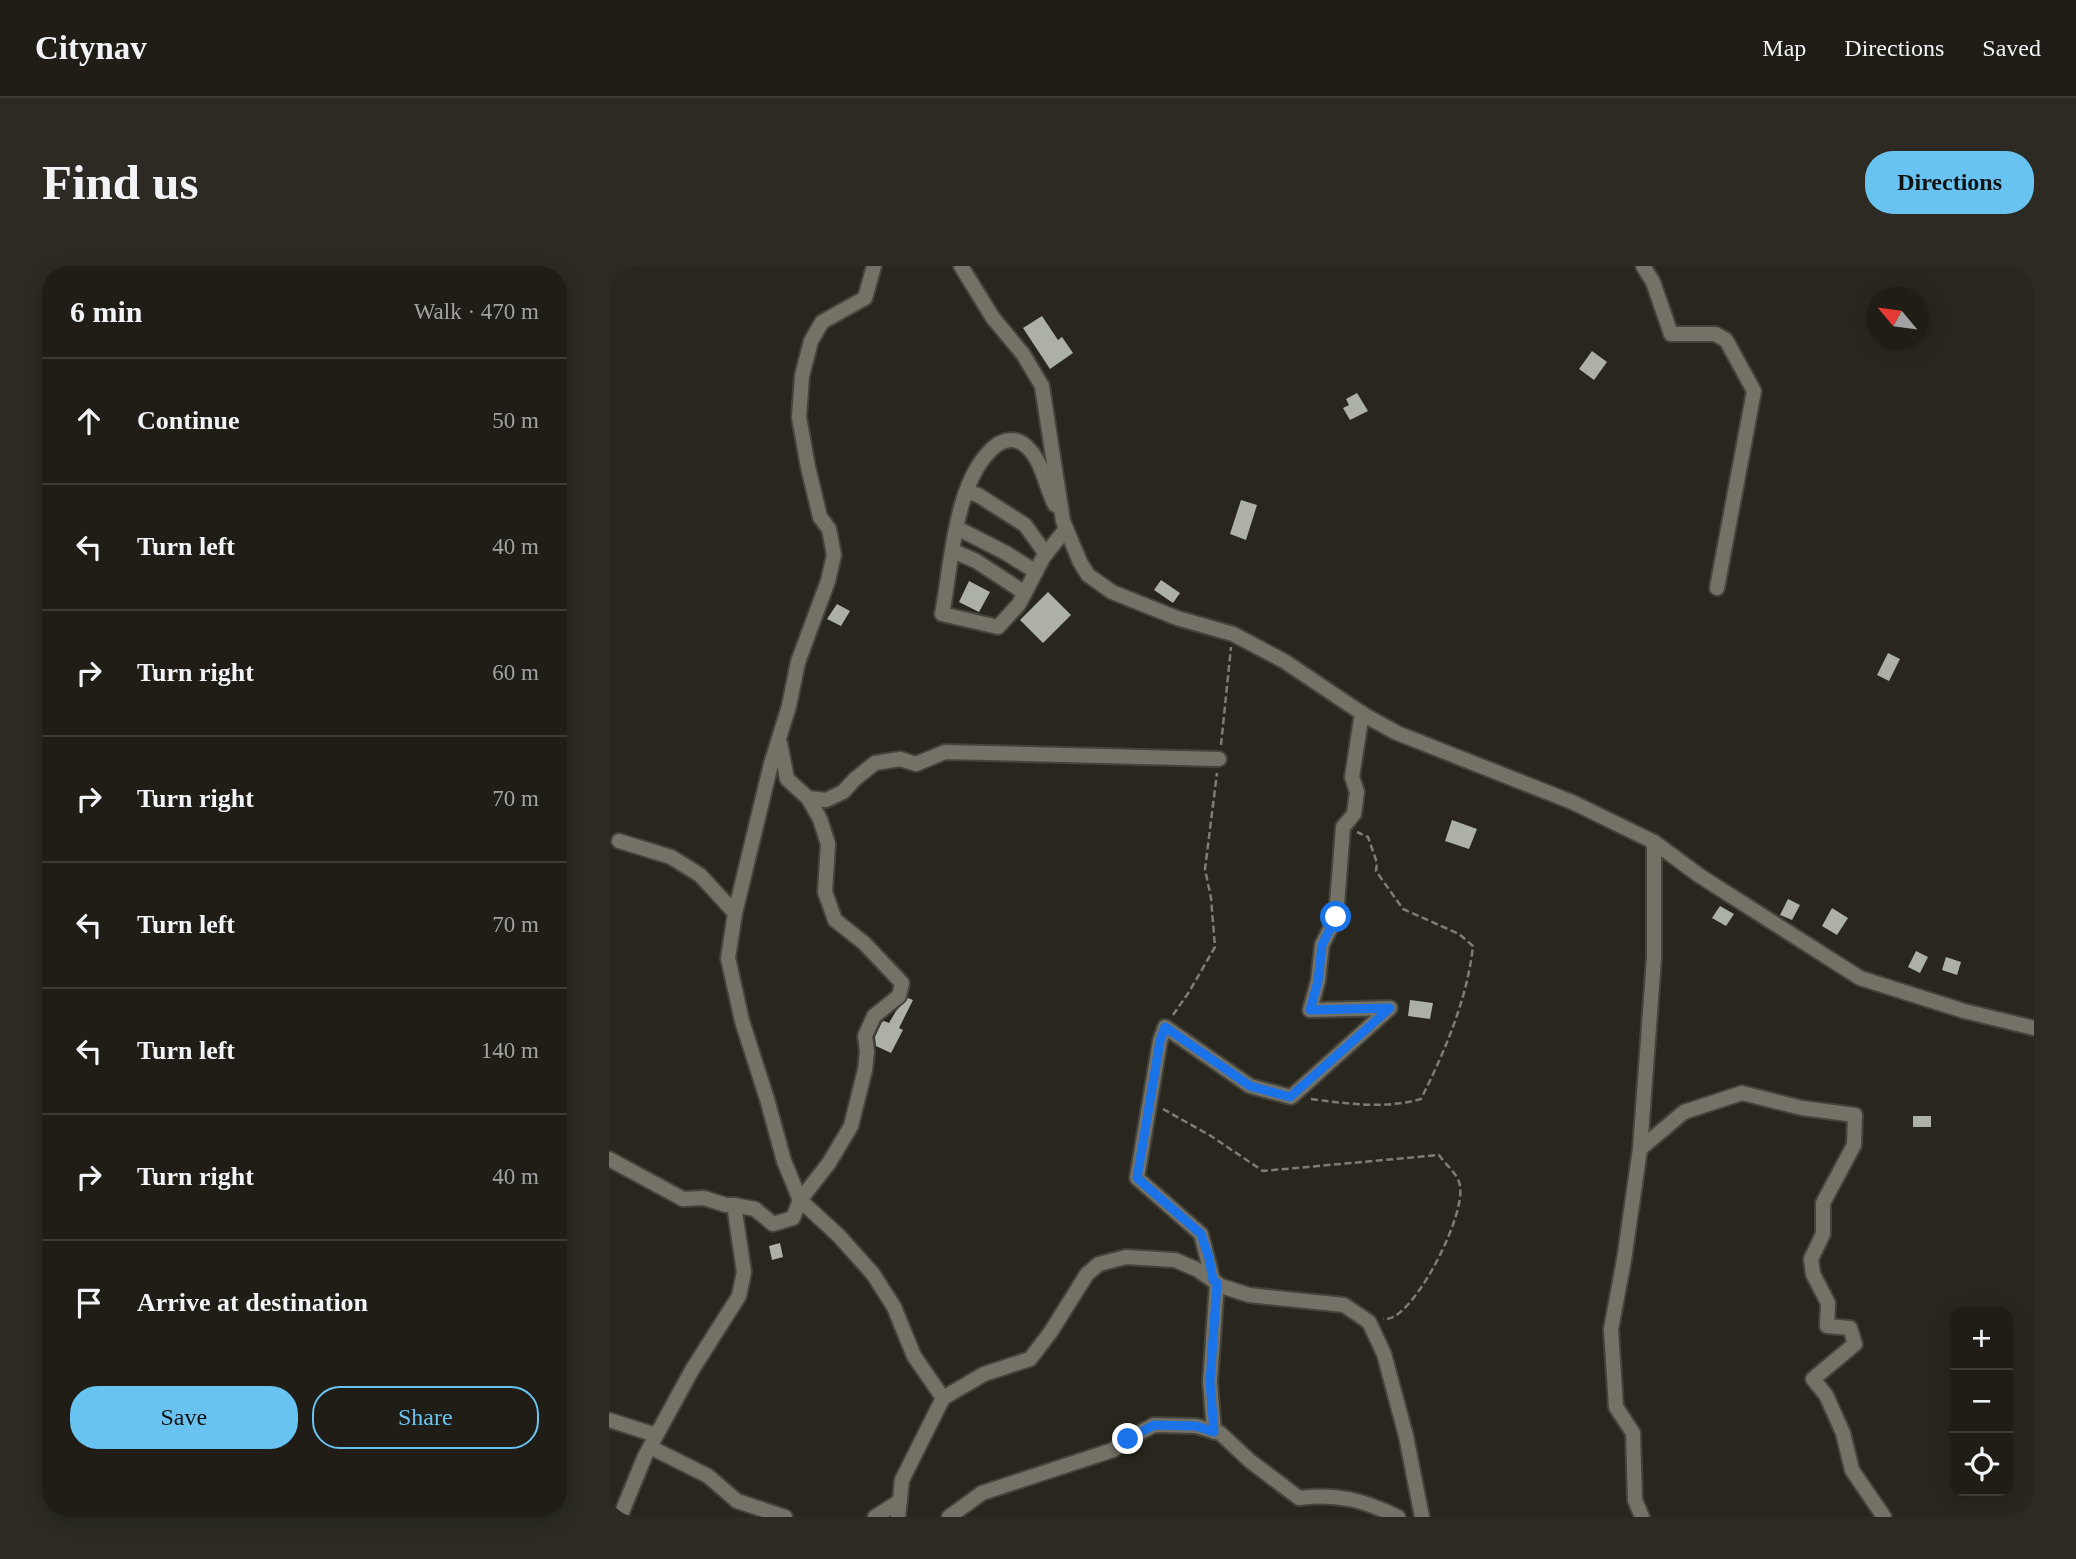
<!DOCTYPE html>
<meta charset="utf-8">
<style>
body{margin:0;font-family:Georgia,serif;background:#2c2a23;color:#f1f3f6}
.controls{position:absolute;right:21px;bottom:21px;display:grid;overflow:hidden;border-radius:14px;box-shadow:0 4px 18px #0003}
.controls button{width:63px;height:63px;display:grid;place-items:center;padding:0;border:0;border-bottom:2px solid #3c3b35;background:#1f1d16;color:#f1f3f6;font:35px sans-serif}
.compass{position:absolute;left:1257px;top:21px;width:63px;height:63px;border-radius:50%;background:#1f1d16;box-shadow:0 4px 18px #0003;rotate:299deg}
.stop{position:absolute;width:21px;height:21px;margin:-16px;border:5px solid #1a73e8;border-radius:50%;background:#fff}
.stop.end{background:#1a73e8;border-color:#fff;box-shadow:0 2px 7px #0008}
.list{margin:0;padding:0;list-style:none}
h2{display:flex;justify-content:space-between;align-items:center;height:91px;margin:0;padding:0 28px;font-size:30px}
h2 small{font-size:23px;font-weight:400;color:#a1a2a1}
.list li{display:grid;grid-template-columns:46px 1fr auto;gap:21px;align-items:center;box-sizing:border-box;height:126px;padding:0 28px;border-top:2px solid #3c3b35}
.list b{display:block;font-size:26px;white-space:nowrap}
.list em{font-size:23px;font-style:normal;color:#a1a2a1}
.actions{display:flex;gap:14px;padding:21px 28px}
.actions a{flex:1;padding:16px 0;border:2px solid #69c3f1;border-radius:28px;text-align:center;font-size:24px;color:#69c3f1}
.actions .main{background:#69c3f1;color:#111}
.icon{flex:none;width:38px;height:38px;fill:none;stroke:currentColor;stroke-width:2;stroke-linecap:round;stroke-linejoin:round}
.map{position:relative;flex:none;width:1425px;height:1251px;overflow:hidden;border-radius:28px}
header{display:flex;align-items:center;gap:42px;box-sizing:border-box;height:98px;padding:0 35px;background:#1f1d16;border-bottom:2px solid #3c3b35}
header strong{font-size:33px}
nav{display:flex;gap:38px;margin-inline-start:auto;font-size:24px}
.intro{display:flex;align-items:center;justify-content:space-between;box-sizing:border-box;height:168px;padding:0 42px}
h1{margin:0;font-size:49px}
.button{padding:18px 32px;border-radius:28px;background:#69c3f1;color:#111;font-size:24px;font-weight:700}
main{display:flex;gap:42px;padding:0 42px}
aside{flex:1;background:#1f1d16;border-radius:28px;box-shadow:0 4px 18px #0003}
.map>svg:first-child{display:block}
.building{fill:#acb0a5}
.lines{fill:none;stroke-linecap:round;stroke-linejoin:round}
.minor-casing{stroke:#45443c;stroke-width:18}
.path{stroke:#7e7d75;stroke-width:2.5;stroke-dasharray:7 3.5;stroke-linecap:butt}
.minor{stroke:#747266;stroke-width:14}
.route{stroke:#1a73e8;stroke-width:9}
</style>
<header>
<strong>Citynav</strong>
<nav><a>Map</a><a>Directions</a><a>Saved</a></nav>
</header>
<div class="intro"><h1>Find us</h1><a class="button">Directions</a></div>
<main>
<aside>
<h2>6 min<small>Walk · 470 m</small></h2>
<ul class="list">
<li><svg class="icon" aria-label="ahead" viewBox="0 0 24 24"><path d="M12 20V5M6 11l6-6 6 6"/></svg><div><b>Continue</b></div><em>50 m</em></li>
<li><svg class="icon" aria-label="left" viewBox="0 0 24 24"><path d="M17 20v-9H6M10 6l-5 5 5 5"/></svg><div><b>Turn left</b></div><em>40 m</em></li>
<li><svg class="icon" aria-label="right" viewBox="0 0 24 24"><path d="M7 20v-9h11M14 6l5 5-5 5"/></svg><div><b>Turn right</b></div><em>60 m</em></li>
<li><svg class="icon" aria-label="right" viewBox="0 0 24 24"><path d="M7 20v-9h11M14 6l5 5-5 5"/></svg><div><b>Turn right</b></div><em>70 m</em></li>
<li><svg class="icon" aria-label="left" viewBox="0 0 24 24"><path d="M17 20v-9H6M10 6l-5 5 5 5"/></svg><div><b>Turn left</b></div><em>70 m</em></li>
<li><svg class="icon" aria-label="left" viewBox="0 0 24 24"><path d="M17 20v-9H6M10 6l-5 5 5 5"/></svg><div><b>Turn left</b></div><em>140 m</em></li>
<li><svg class="icon" aria-label="right" viewBox="0 0 24 24"><path d="M7 20v-9h11M14 6l5 5-5 5"/></svg><div><b>Turn right</b></div><em>40 m</em></li>
<li><svg class="icon" aria-label="arrive" viewBox="0 0 24 24"><path d="M6 21V4h12l-3 4 3 4H6"/></svg><div><b>Arrive at destination</b></div></li>
</ul>
<div class="actions"><a class="main">Save</a><a>Share</a></div>
</aside>
<div class="map">
<svg width="1425" height="1251" viewBox="0 0 1425 1251">
<rect width="100%" height="100%" fill="#29271d"/>
<g class="building">
<polygon points="433,50 449,74 453,71 464,87 441,103 414,62"/>
<polygon points="983,85 998,96 985,114 970,103"/>
<polygon points="748,127 759,145 741,154 734,142 740,139 737,133"/>
<polygon points="632,234 648,239 637,274 621,268"/>
<polygon points="552,314 571,327 564,337 545,324"/>
<polygon points="360,315 381,326 370,346 350,336"/>
<polygon points="439,326 462,349 434,377 411,354"/>
<polygon points="228,338 241,345 232,360 218,353"/>
<polygon points="1279,387 1291,393 1280,415 1268,409"/>
<polygon points="843,554 868,563 860,583 836,575"/>
<polygon points="1179,633 1191,639 1183,654 1171,649"/>
<polygon points="1111,640 1125,648 1117,660 1103,652"/>
<polygon points="1223,642 1239,652 1228,669 1213,660"/>
<polygon points="1307,685 1319,691 1311,707 1299,701"/>
<polygon points="1337,691 1352,696 1348,709 1333,704"/>
<polygon points="299,732 304,734 290,762 294,764 282,787 267,780 266,771 273,756 275,755 280,757 287,745"/>
<polygon points="801,734 824,737 821,753 799,750"/>
<rect x="1304" y="850" width="18" height="11"/>
<polygon points="171,977 174,991 163,994 160,980"/>
</g>
<g class="lines">
<g class="minor-casing">
<g id="minor">
<polyline points="352,0 384,52 414,88 433,120 454,255 471,296 479,309 503,326 568,352 624,368 675,395 757,450 788,467 963,536 1045,576 1091,610 1251,712 1355,745 1425,762"/>
<polyline points="1034,0 1044,16 1062,68 1106,68 1117,74 1145,125 1108,322"/>
<polyline points="358,226 369,229 416,259 437,288"/>
<path d="M 446,239 C 436,220 434,196 418,181 C 410,173 399,172 389,178 C 345,210 343,298 333,348 L 389,361 L 410,338 L 435,290 L 457,263"/>
<polyline points="348,262 397,287 427,306"/>
<polyline points="344,285 367,295 416,327"/>
<polyline points="171,477 178,513 199,532 211,553 219,578 216,626 226,654 255,677 293,717 290,730 265,750 256,770 258,785 256,804 242,860 220,897 191,934 230,970 264,1008 285,1041 305,1090 334,1132 293,1214 289,1251"/>
<polyline points="199,532 217,534 234,526 246,513 266,497 291,493 307,498 336,486 610,493"/>
<polyline points="10,575 62,591 91,609 126,647"/>
<polyline points="1045,576 1045,692 1031,883 1075,846 1133,827 1193,842 1246,849 1245,879 1214,937 1214,968 1202,993 1204,1008 1219,1037 1218,1060 1241,1062 1246,1078 1204,1113 1217,1129 1234,1167 1243,1204 1275,1251"/>
<polyline points="1031,883 1015,994 1002,1063 1007,1141 1024,1167 1026,1234 1033,1251"/>
<polyline points="0,893 74,933 95,932 117,939 125,939"/>
<polyline points="604,1014 592,968 528,912 551,775 556,761 641,820 682,831 781,742 701,744 709,715 713,679 727,651 734,561 745,548 748,526 743,511 753,447"/>
<polyline points="334,1132 375,1108 421,1093 441,1067 478,1008 490,998 517,991 566,994 589,1004 612,1020 640,1029 735,1039 760,1056 775,1088 797,1170 813,1251"/>
<polyline points="0,1154 47,1169"/>
<polyline points="605,1166 601,1116 608,1017"/>
<polyline points="41,1181 99,1210 128,1235 176,1251"/>
<polyline points="11,1251 36,1190 83,1104 130,1030 135,1006 125,939 146,943 164,958 184,952 191,934 175,895 158,833 133,755 119,692 126,647 162,498 180,440 189,396 219,315 225,289 220,263 211,251 199,201 190,151 193,110 202,75 213,56 256,32 265,0"/>
<polyline points="266,1251 291,1235"/>
<path d="M 340,1251 L 373,1227 L 504,1184 L 519,1173 L 545,1159 L 587,1160 L 611,1167 L 641,1195 L 690,1232 C 727,1227 755,1234 789,1251"/>
</g>
</g>
<g class="path">
<polyline points="612,479 622,381"/>
<polyline points="564,749 580,726 606,681 602,632 596,603 608,507"/>
<path d="M 702,833 C 740,838 775,843 812,833 C 836,785 858,734 864,680 L 850,668 L 794,643 L 767,605 L 768,597 L 759,571 L 748,566"/>
<path d="M 554,843 L 602,870 L 654,905 L 830,889 C 836,898 850,909 851,920 C 856,950 811,1038 784,1051 C 781,1053 777,1053 774,1053"/>
</g>
<use href="#minor" class="minor"/>
</g>
<g class="lines">
<polyline class="route" points="519,1173 545,1159 587,1160 605,1166 601,1116 608,1017 604,1014 600,992 592,968 528,912 551,775 556,761 641,820 681,831 781,742 701,744 709,715 713,679 727,651"/>
</g>
</svg>
<div class="controls">
<button>+</button>
<button>−</button>
<button><svg class="icon" aria-label="locate" viewBox="0 0 24 24"><circle cx="12" cy="12" r="6"/><path d="M12 2v4M12 18v4M2 12h4M18 12h4"/></svg></button>
</div>
<svg class="compass" viewBox="-18 -18 36 36"><path d="M0-13l5 13h-10z" fill="#e53935"/><path d="M0 13l5-13h-10z" fill="#a1a2a1"/></svg>
<div class="stop" style="left:727px;top:651px"></div>
<div class="stop end" style="left:519px;top:1173px"></div>
</div>
</main>
